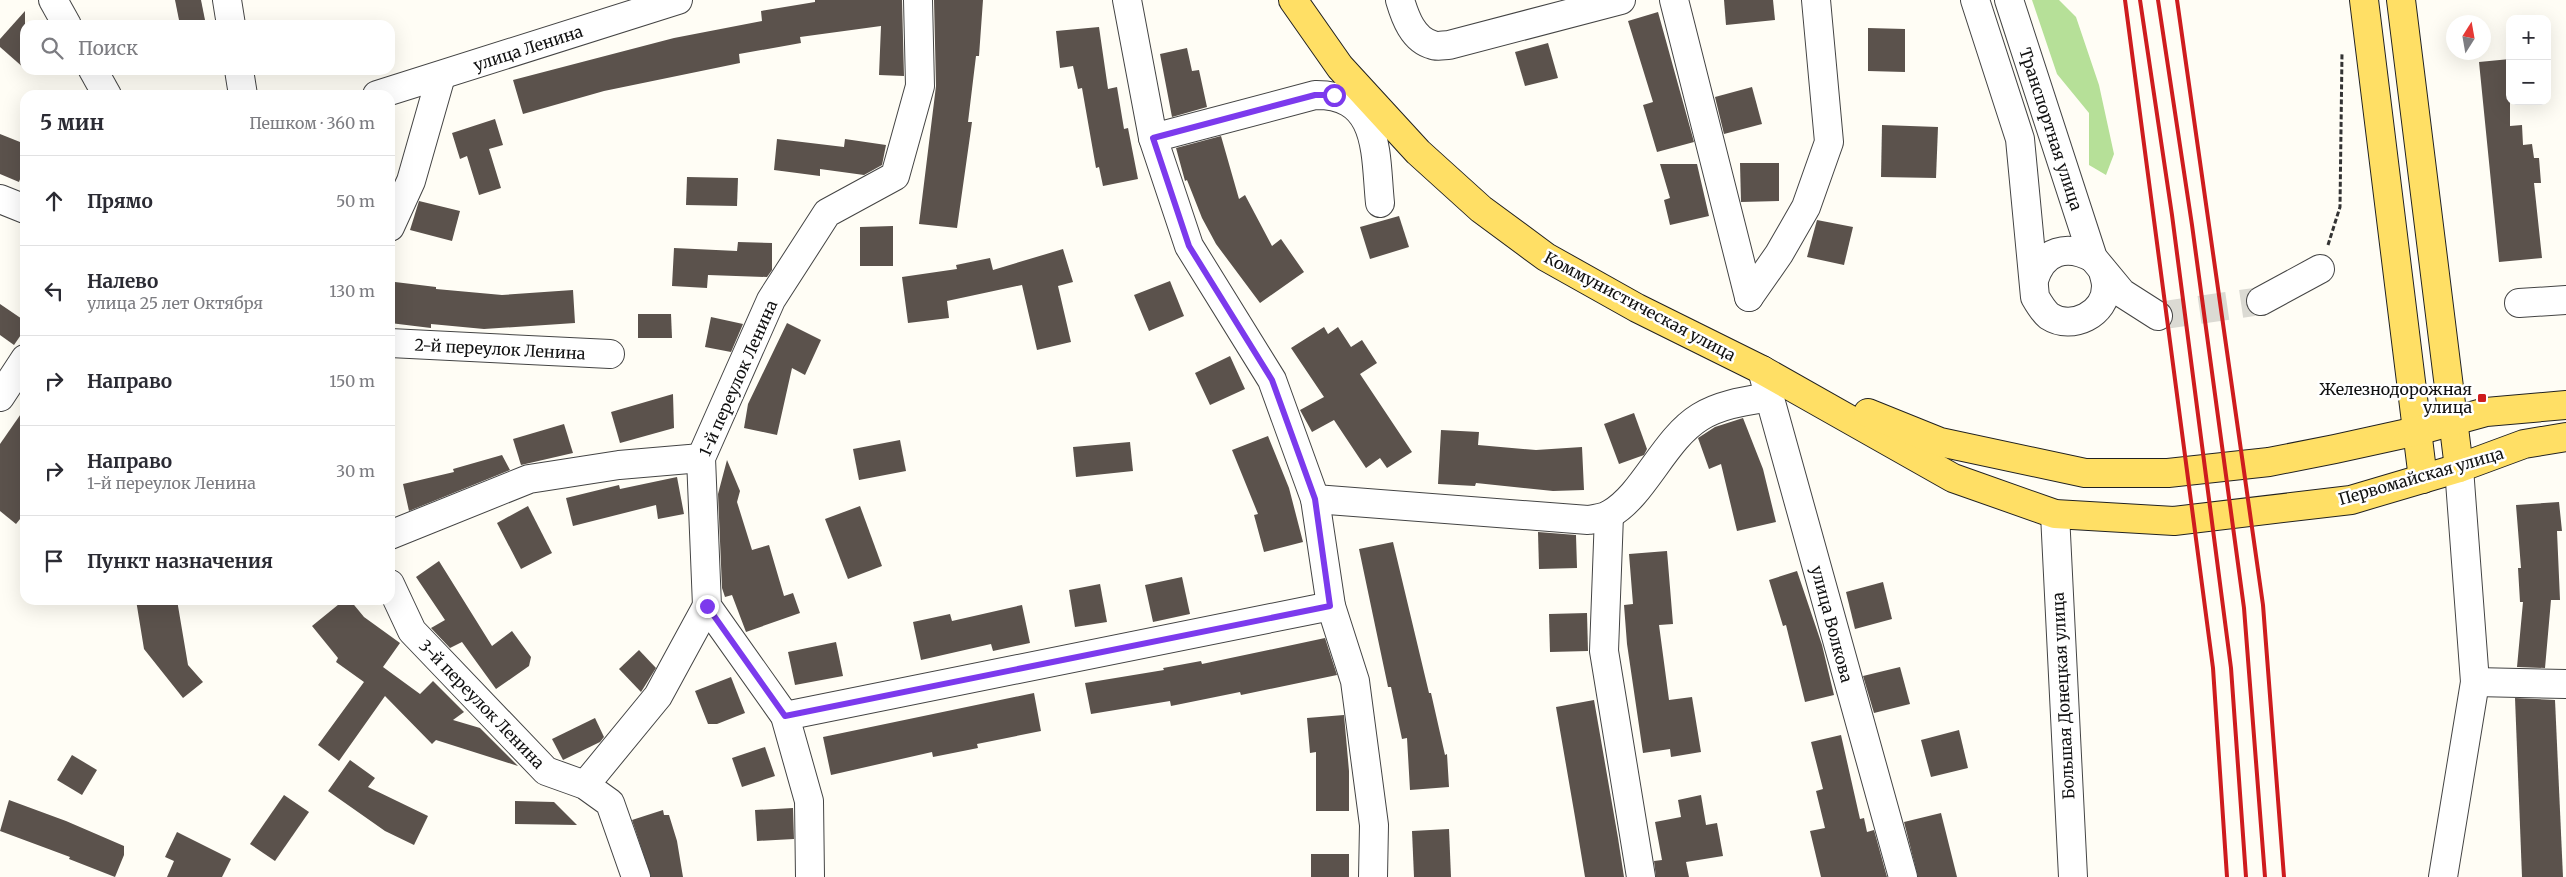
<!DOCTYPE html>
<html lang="ru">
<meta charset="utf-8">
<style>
body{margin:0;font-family:Merriweather,serif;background:#f2f2f3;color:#2b2b33}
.controls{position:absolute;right:15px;top:15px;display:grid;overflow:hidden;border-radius:10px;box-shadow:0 5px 20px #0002}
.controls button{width:45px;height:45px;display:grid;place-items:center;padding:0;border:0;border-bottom:1px solid #e1e1e2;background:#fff;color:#2b2b33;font:25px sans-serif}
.compass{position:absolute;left:2446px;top:15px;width:45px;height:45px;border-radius:50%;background:#fff;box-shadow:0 5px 20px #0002;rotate:11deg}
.stop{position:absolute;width:15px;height:15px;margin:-11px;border:4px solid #7c3aed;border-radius:50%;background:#fff}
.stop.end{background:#7c3aed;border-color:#fff;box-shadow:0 1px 5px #0008}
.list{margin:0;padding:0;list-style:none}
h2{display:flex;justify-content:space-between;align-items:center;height:65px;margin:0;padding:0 20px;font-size:21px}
h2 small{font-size:16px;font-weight:400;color:#7c7c81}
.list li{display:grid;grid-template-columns:32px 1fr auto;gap:15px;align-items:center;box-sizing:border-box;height:90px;padding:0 20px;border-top:1px solid #e1e1e2}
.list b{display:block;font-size:19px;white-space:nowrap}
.list p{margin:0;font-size:16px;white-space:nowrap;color:#7c7c81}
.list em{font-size:16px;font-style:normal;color:#7c7c81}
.icon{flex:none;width:28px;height:28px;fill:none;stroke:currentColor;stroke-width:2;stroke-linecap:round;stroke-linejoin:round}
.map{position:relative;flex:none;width:2566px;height:877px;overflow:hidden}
.search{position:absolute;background:#fff;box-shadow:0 5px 20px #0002;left:20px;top:20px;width:375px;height:55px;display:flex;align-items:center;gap:12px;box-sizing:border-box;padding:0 18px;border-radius:15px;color:#7c7c81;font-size:19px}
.panel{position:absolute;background:#fff;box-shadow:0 5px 20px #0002;left:20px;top:90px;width:375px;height:515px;border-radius:15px}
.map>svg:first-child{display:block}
.forest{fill:#b6e098}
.building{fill:#5b524c}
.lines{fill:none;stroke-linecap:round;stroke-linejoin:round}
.minor-tunnel{stroke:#dbdad3;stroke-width:28;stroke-dasharray:28 14;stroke-linecap:butt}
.minor-casing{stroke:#444;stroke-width:30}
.major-casing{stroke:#222;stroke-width:30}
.path{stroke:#333;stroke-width:3;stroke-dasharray:5 2.5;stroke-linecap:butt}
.minor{stroke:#fff;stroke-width:28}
.major{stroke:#ffdf65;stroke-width:28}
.rail{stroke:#ce1c1e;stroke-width:4}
.route{stroke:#7c3aed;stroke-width:6}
.poi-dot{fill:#ce1c1e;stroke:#fff;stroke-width:2}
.labels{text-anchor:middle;stroke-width:5;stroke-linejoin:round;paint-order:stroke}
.street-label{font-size:16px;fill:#111;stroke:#fff}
.poi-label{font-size:16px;fill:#111;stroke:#fff;text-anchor:end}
</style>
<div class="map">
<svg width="2566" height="877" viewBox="0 0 2566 877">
<rect width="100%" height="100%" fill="#fffdf5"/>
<polygon class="forest" points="2032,0 2059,0 2076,17 2099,85 2114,154 2106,175 2089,165 2089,113 2057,74"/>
<g class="building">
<polygon points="175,0 201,0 206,25 180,25"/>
<polygon points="815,0 902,0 904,76 879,75 881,26 800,37 801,43 739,54 740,63 604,91 523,114 513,80 674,38 762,21 761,11 815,2"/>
<polygon points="934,0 983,0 979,56 976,56 968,122 972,122 957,228 919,224 936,86"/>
<polygon points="1724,0 1773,0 1775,20 1726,25"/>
<polygon points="25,11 25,69 0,47 0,39"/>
<polygon points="1658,12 1694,142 1657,152 1643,105 1653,102 1628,21"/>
<polygon points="1099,27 1108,89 1117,87 1124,129 1128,128 1138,179 1103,186 1099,167 1096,168 1082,88 1078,89 1073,66 1060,68 1056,31"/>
<polygon points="1868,28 1905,29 1905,72 1868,71"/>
<polygon points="1548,43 1558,78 1525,86 1515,52"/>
<polygon points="1187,48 1192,71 1199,70 1207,107 1172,117 1160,54"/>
<polygon points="2510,59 2510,126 2522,125 2523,145 2532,144 2534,158 2539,158 2541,183 2534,183 2542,258 2499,262 2479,62"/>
<polygon points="1752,87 1762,124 1724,134 1715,97"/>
<polygon points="495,119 503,145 489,149 501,188 479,195 467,156 460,159 452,133"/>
<polygon points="1882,125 1938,127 1936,178 1881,177"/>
<polygon points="0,134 25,144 25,166 19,182 0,174"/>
<polygon points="1221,136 1239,199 1245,195 1272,246 1281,239 1304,272 1260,303 1216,244 1202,218 1187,180 1185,181 1176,148"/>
<polygon points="777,139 844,147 845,139 886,145 882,165 864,175 820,169 820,176 774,170"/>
<polygon points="1740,163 1779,163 1779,201 1741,202"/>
<polygon points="1660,164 1697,164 1709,216 1670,225 1664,200 1670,198"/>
<polygon points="687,177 738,178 737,206 686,205"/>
<polygon points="419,201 460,211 452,241 410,230"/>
<polygon points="1399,216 1409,247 1370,259 1360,227"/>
<polygon points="1817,220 1853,227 1844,265 1807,257"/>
<polygon points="893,226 893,266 860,266 860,227"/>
<polygon points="738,242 772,243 772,270 767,277 708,275 707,288 672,286 674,248 737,251"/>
<polygon points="1063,249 1073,282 1058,286 1071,342 1037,350 1022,285 947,301 949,318 908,323 902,277 957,269 956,265 990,258 993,270"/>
<polygon points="1170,281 1184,316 1149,331 1134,295"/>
<polygon points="395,282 436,287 436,289 502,295 573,290 575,323 484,329 431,324 431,328 390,323"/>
<polygon points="0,304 25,321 25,329 14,345 0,335"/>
<polygon points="638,314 671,314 672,338 638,338"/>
<polygon points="711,317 743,324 731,352 705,347"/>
<polygon points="787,323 821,340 805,375 792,368 777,435 744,428 748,404"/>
<polygon points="1324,327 1328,334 1338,327 1351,347 1362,340 1377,363 1360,374 1412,452 1387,468 1380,458 1366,468 1334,420 1312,432 1300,410 1324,397 1291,348"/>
<polygon points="1230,356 1245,389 1210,405 1195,373"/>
<polygon points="673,394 674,428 620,443 611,412"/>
<polygon points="25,408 25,513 16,524 0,511 0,444"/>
<polygon points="1634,413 1647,449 1644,455 1619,464 1604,424"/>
<polygon points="1743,418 1763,469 1776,522 1737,531 1721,464 1709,469 1698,438 1715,427"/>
<polygon points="564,424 573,453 521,465 513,439"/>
<polygon points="1441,430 1479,432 1478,445 1536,450 1582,447 1584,490 1553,491 1476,483 1475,486 1438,484"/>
<polygon points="1268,436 1289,488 1303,542 1264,552 1254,515 1258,514 1232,450"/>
<polygon points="900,440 906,471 859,480 853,449"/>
<polygon points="1130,442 1133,471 1076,477 1073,447"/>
<polygon points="502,455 510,470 409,511 403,484 454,472 453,469"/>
<polygon points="727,460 740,491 737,502 752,550 769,545 784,596 793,593 800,613 746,632 732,595 725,597 722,588 718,494"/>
<polygon points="677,477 684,514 658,519 656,505 573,526 566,498 619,485 620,489"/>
<polygon points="2559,502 2562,531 2557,531 2560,600 2551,600 2545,668 2517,667 2523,602 2520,602 2518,568 2521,568 2516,505"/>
<polygon points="528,506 552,553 521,569 497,523"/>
<polygon points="860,506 882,566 848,579 825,519"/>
<polygon points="1538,532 1576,535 1577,568 1539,569"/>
<polygon points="1393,542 1429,693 1431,693 1445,755 1447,754 1449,787 1410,790 1407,738 1402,739 1391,687 1388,687 1359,549"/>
<polygon points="1667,551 1673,624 1659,625 1669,700 1692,697 1701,752 1671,757 1670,749 1643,753 1627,644 1624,605 1633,604 1629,554"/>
<polygon points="439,561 492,646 512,631 531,657 529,666 496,689 462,642 450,648 431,628 445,620 416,577"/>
<polygon points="1797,571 1822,645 1834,695 1805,702 1786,625 1783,626 1769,580"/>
<polygon points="1182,577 1190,614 1153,622 1145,585"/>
<polygon points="1883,582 1892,619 1855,629 1846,592"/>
<polygon points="1100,584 1107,622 1075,627 1069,590"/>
<polygon points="136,600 177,600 188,665 203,682 183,698 144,649"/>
<polygon points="344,600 350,600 364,617 400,643 383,667 420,694 433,681 464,712 453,720 480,728 518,766 436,740 432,744 385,696 339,761 318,745 364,682 336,662 338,658 312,626"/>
<polygon points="1022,605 1030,643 993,651 991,644 921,660 913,622 950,614 952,621"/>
<polygon points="1587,613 1588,651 1550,652 1549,614"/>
<polygon points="1325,638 1337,675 1241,695 1240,692 1171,706 1170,701 1091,714 1085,683 1164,670 1163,668 1201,661 1202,664"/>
<polygon points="836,642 843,676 795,685 788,652"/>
<polygon points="639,650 656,668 641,692 619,669"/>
<polygon points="1900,667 1910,704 1874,713 1863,676"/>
<polygon points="731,677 745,713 717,724 708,724 695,691"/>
<polygon points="1034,693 1041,731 977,744 978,748 933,757 932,752 831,775 823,737"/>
<polygon points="2515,698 2555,700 2563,877 2522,877"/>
<polygon points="1594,700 1618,838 1624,877 1585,877 1575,817 1556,707"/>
<polygon points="1344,715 1349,771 1349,811 1316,811 1316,752 1310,753 1307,718"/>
<polygon points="595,718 604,737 600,742 563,760 552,739"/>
<polygon points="1959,730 1968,768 1931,777 1921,740"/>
<polygon points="1841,735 1860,819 1864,818 1867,832 1874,830 1887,877 1821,877 1810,831 1825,828 1816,791 1823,789 1811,742"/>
<polygon points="765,747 775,776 742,787 732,758"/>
<polygon points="72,755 97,770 82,795 57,780"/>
<polygon points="350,760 375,778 368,787 428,816 414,845 385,831 328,791"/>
<polygon points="284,795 309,812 275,861 250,844"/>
<polygon points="1701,795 1706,825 1717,823 1723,856 1686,862 1689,877 1656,877 1654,861 1662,860 1655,822 1681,817 1678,800"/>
<polygon points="9,800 66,821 124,846 124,855 115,877 69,859 70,857 0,831"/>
<polygon points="515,801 554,802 577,825 515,824"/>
<polygon points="793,808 794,839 757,841 755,810"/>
<polygon points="663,810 664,815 669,815 677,841 683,877 651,877 632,820"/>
<polygon points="1941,813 1957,877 1918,877 1904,822"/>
<polygon points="1449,829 1451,877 1414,877 1412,831"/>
<polygon points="177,832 231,859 222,877 167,877 174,861 165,857"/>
<rect x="1311" y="854" width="38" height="23"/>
</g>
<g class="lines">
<polyline class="minor-tunnel" points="2158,316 2261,301"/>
<g class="minor-casing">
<g id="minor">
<polyline points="53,0 67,25"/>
<polyline points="227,0 231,25"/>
<polyline points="1127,0 1153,138 1189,246 1272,380 1315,499 1331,606 1355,681 1374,825 1373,877"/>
<path d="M 1400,0 C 1405,17 1413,40 1433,45 C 1437,47 1444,45 1449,45 L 1621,0"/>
<polyline points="1674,0 1749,297"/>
<path d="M 1975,0 L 2020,139 L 2035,297 C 2039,304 2043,311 2049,316 C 2072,331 2106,314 2106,286 C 2106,281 2104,276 2103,271"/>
<polyline points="2009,0 2093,258 2122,293 2158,316"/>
<polyline points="93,70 107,95"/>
<polyline points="239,70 243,95"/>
<polyline points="377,95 678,0"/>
<path d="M 1153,138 L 1315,95 C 1381,94 1375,155 1380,203"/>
<polyline points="0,199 25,209"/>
<polyline points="390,227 411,181 441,76"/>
<path d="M 2034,280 C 2043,250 2067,244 2093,258"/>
<polyline points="1749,297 1779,254 1806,207 1829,142 1816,0"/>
<polyline points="2261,301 2320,269"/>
<polyline points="2519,303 2566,300"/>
<polyline points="390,343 610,354"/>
<polyline points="1762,370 1903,877"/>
<polyline points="0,397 25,359"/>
<path d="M 1315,499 L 1588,520 C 1595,519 1604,518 1610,514 C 1644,495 1664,439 1700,417 C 1721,404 1746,401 1770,397"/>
<polyline points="2055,514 2073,877"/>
<polyline points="1609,515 1604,651 1641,877"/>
<polyline points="390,535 529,479 619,465 701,458"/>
<polyline points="390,584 412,631 546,771 585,785 610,803 636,877"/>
<polyline points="2475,682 2566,684"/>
<polyline points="785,716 1331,606"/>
<polyline points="585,785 658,696 707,606"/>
<polyline points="810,877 809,801 785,716 707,606 701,458 771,300 827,213 895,176 920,86 918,0"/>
<polyline points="2443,877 2475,682 2459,468"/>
</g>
</g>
<g class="major-casing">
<g id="major">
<polyline points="1293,0 1340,67 1418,152 1481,209 1546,257 1637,308 1762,370 1953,478 2055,514 2174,521 2351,500 2459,468 2524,444 2566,437"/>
<polyline points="2364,0 2423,479"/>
<polyline points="2401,0 2459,468"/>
<polyline points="1868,413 1940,442 2085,473 2168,473 2269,462 2335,449 2417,431 2486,412 2566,405"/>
</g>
</g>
<polyline class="path" points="2328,245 2340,207 2342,53"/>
<use href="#minor" class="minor"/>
<use href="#major" class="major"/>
<g class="rail">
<polyline points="2125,0 2213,668 2227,877"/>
<polyline points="2140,0 2172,215 2231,668 2246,877"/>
<polyline points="2158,0 2192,225 2244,608 2265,877"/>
<polyline points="2177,0 2263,605 2284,877"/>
</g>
</g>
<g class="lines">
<polyline class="route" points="707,606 785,716 1330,606 1315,499 1272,380 1189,246 1153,138 1315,95 1334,95"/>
</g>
<rect class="poi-dot" x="2477" y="393" width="10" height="10" rx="2.5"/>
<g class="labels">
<g class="street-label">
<text transform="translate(528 48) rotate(-18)" y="6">улица Ленина</text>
<text transform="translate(2051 129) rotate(72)" y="6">Транспортная улица</text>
<text transform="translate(1640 306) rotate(28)" y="6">Коммунистическая улица</text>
<text transform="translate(500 349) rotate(3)" y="6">2-й переулок Ленина</text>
<text transform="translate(738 378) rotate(-66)" y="6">1-й переулок Ленина</text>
<text transform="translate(2421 476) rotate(-16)" y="6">Первомайская улица</text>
<text transform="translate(1832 624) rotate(75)" y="6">улица Волкова</text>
<text transform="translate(2063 696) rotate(-93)" y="6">Большая Донецкая улица</text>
<text transform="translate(482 704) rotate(46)" y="6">3-й переулок Ленина</text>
</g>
<g class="poi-label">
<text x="2472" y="395">Железнодорожная<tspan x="2472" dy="18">улица</tspan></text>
</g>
</g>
</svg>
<div class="controls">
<button>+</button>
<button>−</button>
</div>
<svg class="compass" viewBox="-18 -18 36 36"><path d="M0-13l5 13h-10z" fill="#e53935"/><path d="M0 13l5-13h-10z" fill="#7c7c81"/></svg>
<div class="stop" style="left:1334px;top:95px"></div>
<div class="stop end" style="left:707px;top:606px"></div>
<div class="search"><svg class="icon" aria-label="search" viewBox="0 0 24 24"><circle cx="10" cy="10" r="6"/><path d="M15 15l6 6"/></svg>Поиск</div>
<section class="panel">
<h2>5 мин<small>Пешком · 360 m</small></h2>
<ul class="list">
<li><svg class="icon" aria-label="ahead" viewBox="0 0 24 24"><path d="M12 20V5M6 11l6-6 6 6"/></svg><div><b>Прямо</b></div><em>50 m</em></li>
<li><svg class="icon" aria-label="left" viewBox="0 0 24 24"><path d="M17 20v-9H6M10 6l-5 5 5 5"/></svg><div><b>Налево</b><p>улица 25 лет Октября</p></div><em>130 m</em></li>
<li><svg class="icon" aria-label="right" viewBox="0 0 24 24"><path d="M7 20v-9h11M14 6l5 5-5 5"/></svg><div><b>Направо</b></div><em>150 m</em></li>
<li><svg class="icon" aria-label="right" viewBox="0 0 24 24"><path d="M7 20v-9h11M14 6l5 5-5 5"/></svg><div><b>Направо</b><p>1-й переулок Ленина</p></div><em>30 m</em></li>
<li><svg class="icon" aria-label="arrive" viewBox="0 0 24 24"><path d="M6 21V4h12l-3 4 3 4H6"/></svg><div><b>Пункт назначения</b></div></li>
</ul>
</section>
</div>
